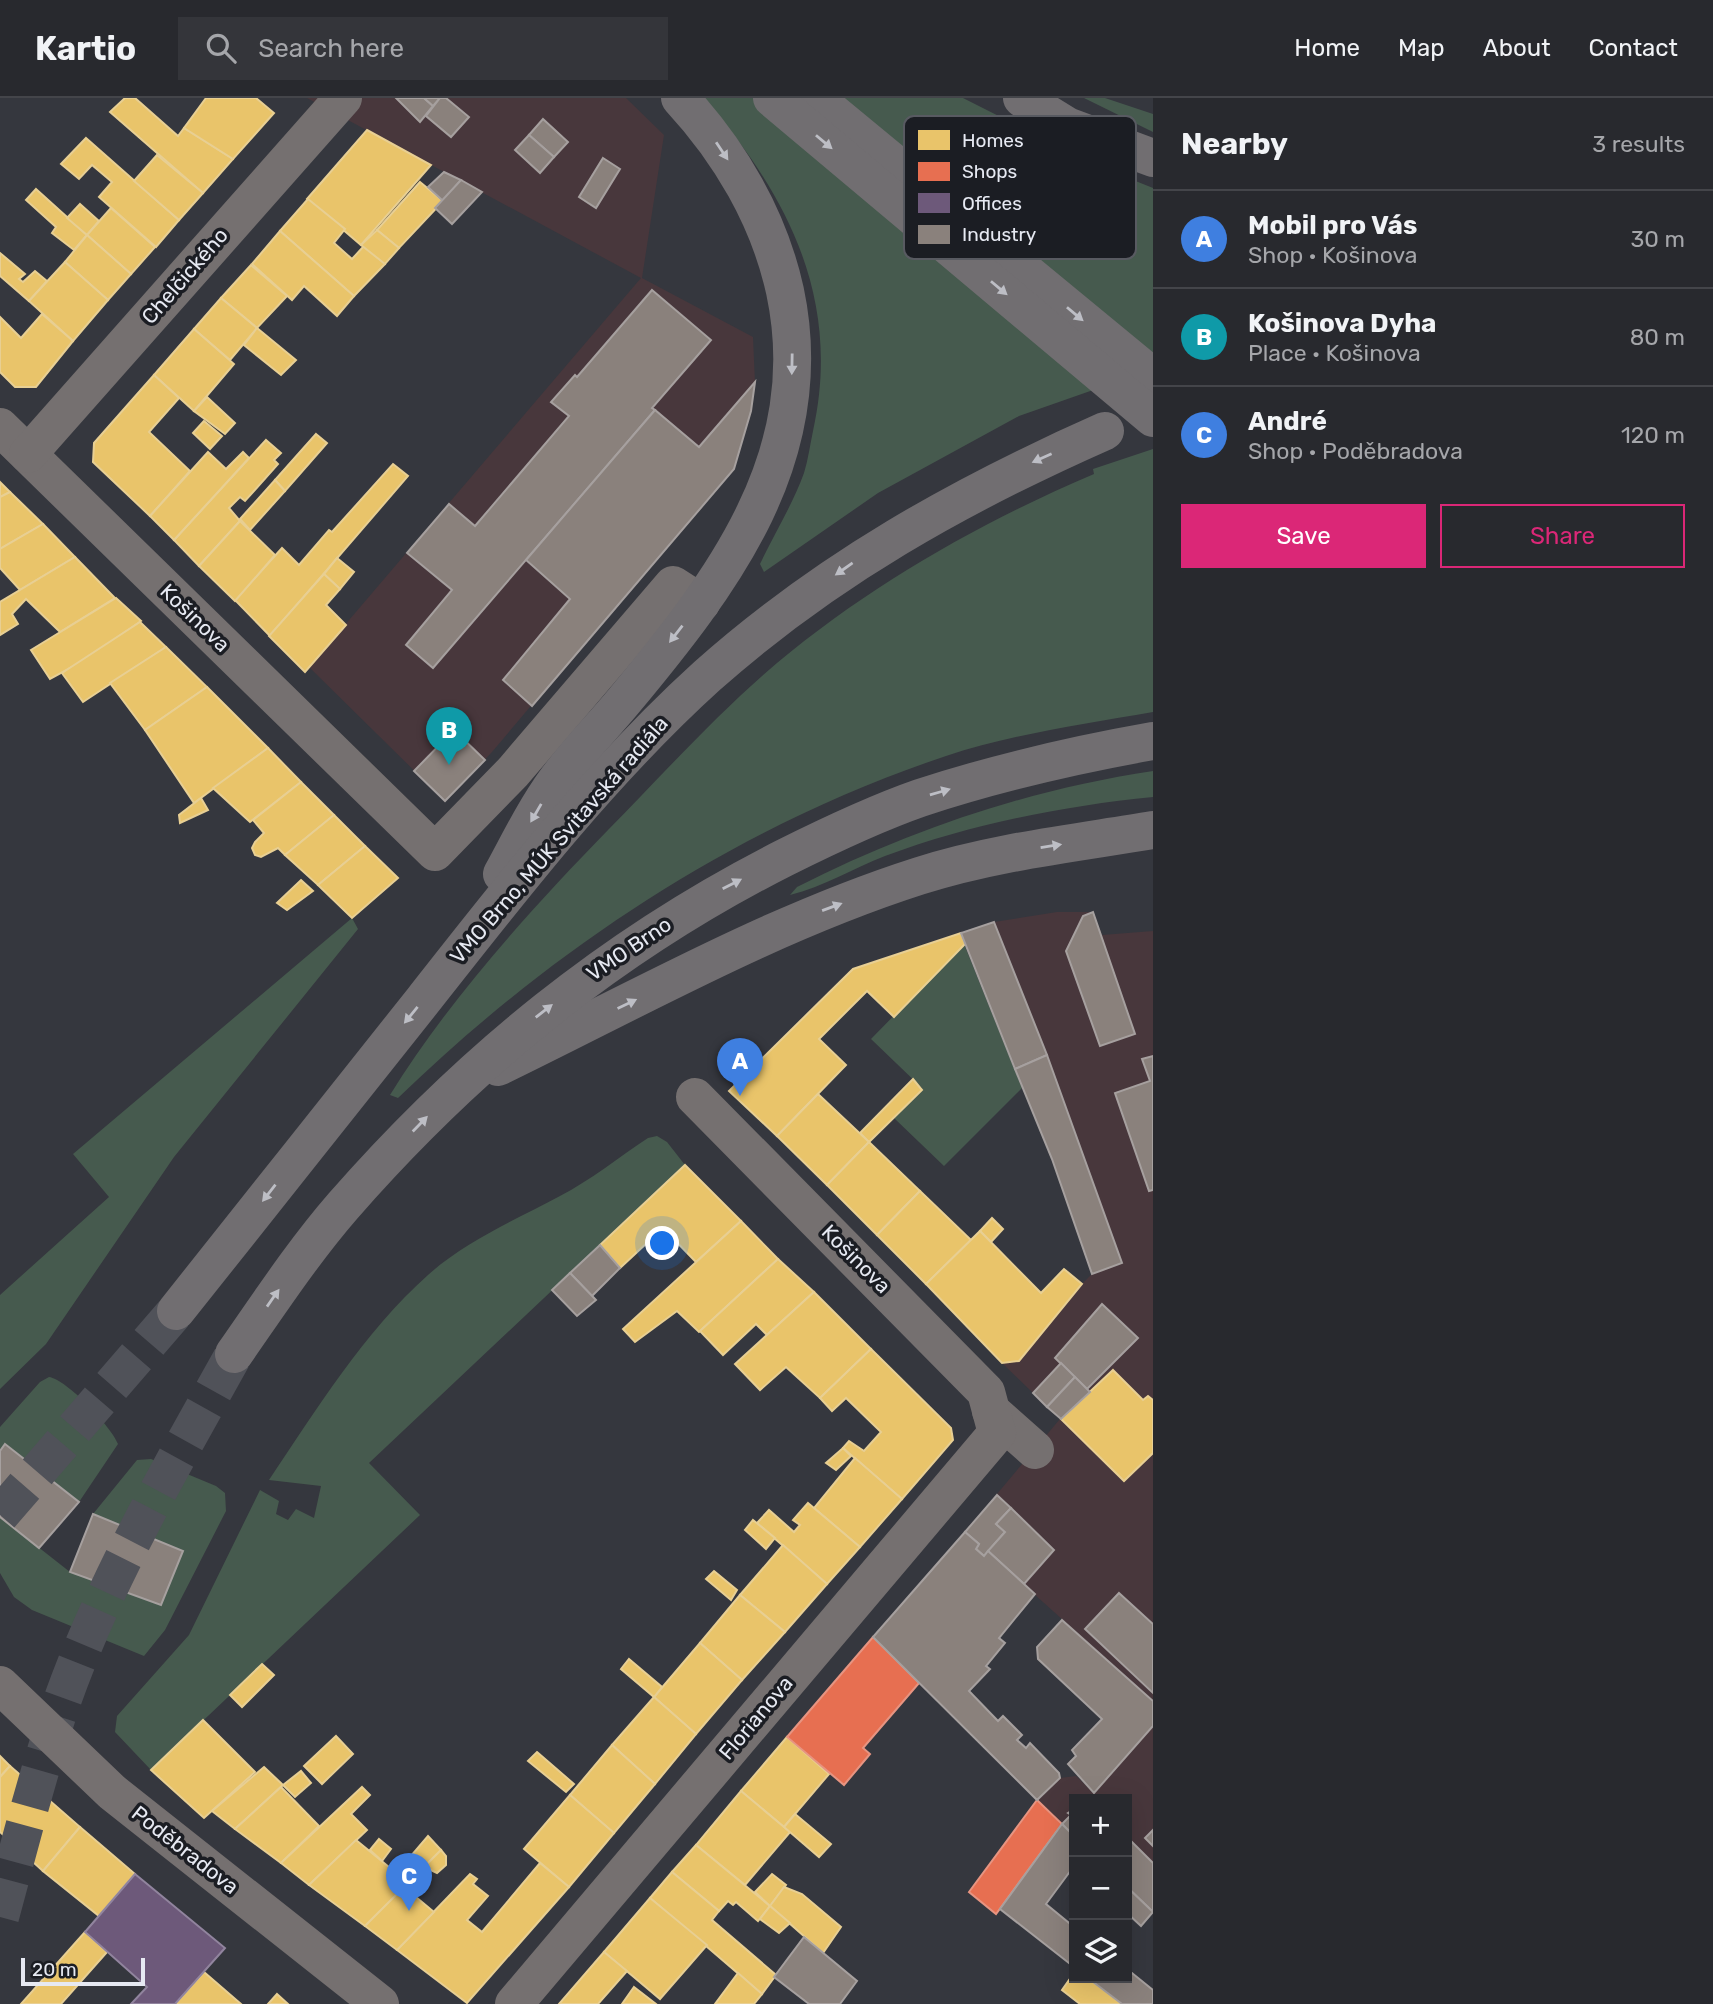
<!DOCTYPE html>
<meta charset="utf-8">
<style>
body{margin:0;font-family:Rubik,sans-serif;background:#34353a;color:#f1f3f6}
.controls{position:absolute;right:21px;bottom:21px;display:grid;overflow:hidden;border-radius:0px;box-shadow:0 7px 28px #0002}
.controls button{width:63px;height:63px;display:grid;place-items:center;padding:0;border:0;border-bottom:2px solid #44454a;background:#28292e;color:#f1f3f6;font:35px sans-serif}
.scale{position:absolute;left:21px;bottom:18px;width:124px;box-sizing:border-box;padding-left:7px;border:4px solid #e6e9f2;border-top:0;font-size:19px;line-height:24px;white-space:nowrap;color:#e6e9f2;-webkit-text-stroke:5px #1b1d23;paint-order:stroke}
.you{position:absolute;left:663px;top:1146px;width:24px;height:24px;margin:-18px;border:5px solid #fff;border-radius:50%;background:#1a73e8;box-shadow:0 0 0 10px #1a73e833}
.badge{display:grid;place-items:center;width:46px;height:46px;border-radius:50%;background:#db2777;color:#fff;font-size:23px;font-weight:700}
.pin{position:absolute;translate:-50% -58px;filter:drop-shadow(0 2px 4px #0008)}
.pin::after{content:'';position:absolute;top:37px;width:24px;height:21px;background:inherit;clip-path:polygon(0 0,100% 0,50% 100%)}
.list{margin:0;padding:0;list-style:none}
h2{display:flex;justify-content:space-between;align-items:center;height:91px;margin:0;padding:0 28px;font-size:30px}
h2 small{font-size:23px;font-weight:400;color:#a5a6aa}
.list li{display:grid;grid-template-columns:46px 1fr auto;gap:21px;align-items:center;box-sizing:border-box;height:98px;padding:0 28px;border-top:2px solid #44454a}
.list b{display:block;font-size:26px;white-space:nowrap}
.list p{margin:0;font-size:23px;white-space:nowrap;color:#a5a6aa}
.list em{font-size:23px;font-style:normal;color:#a5a6aa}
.actions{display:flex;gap:14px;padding:21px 28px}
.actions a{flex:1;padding:16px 0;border:2px solid #db2777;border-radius:0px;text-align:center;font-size:24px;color:#db2777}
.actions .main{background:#db2777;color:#fff}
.icon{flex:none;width:38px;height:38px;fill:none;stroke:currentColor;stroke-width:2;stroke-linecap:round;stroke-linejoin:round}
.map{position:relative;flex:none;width:1153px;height:1906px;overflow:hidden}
header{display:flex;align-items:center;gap:42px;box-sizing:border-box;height:98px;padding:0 35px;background:#28292e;border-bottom:2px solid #44454a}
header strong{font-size:33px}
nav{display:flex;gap:38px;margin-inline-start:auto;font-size:24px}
.search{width:490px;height:63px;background:#34353a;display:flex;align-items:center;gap:18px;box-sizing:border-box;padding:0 24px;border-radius:0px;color:#a5a6aa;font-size:26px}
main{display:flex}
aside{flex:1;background:#28292e}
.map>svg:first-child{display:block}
.industrial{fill:#48373c}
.green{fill:#465a4e}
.homes{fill:#e9c46a;stroke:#e8cf93;stroke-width:2}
.shops{fill:#e76f51;stroke:#e79481;stroke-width:2}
.offices{fill:#6d597a;stroke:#91849e;stroke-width:2}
.industry{fill:#8a817c;stroke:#a6a09f;stroke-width:2}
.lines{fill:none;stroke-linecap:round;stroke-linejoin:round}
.highway-tunnel{stroke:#505259;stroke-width:38;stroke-dasharray:38 19;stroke-linecap:butt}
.minor{stroke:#757070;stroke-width:38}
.highway{stroke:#716e71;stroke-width:38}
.highway-bridge{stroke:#716e71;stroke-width:38}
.oneway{fill:#bdbec5}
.labels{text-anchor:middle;stroke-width:7;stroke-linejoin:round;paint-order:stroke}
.street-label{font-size:21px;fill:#e6e9f2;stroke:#1b1d23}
.key{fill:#1b1d23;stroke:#585a61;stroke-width:2}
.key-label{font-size:19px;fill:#e6e9f2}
</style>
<header>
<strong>Kartio</strong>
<div class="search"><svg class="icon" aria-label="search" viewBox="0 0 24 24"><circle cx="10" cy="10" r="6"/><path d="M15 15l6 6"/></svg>Search here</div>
<nav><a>Home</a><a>Map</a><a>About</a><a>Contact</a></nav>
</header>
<main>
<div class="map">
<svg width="1153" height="1906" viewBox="0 0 1153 1906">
<rect width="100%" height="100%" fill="#35373e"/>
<g class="industrial">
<polygon points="307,0 626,0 664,37 642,180 753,239 755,285 740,349 589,539 492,654 445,703 309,569 641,180"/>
<polygon points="1057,814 1093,814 1102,837 1153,833 1153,1603 965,1434 1060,1321 1002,1265 1092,1176 1052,1061 961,835 994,824"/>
<polygon points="1153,1628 1153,1814 1127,1789 1127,1701 1074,1701 1074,1738 1037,1702 1060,1680 1076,1678 1094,1695"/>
</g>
<g class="green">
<path d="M 703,0 L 963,0 L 1098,68 L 1153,90 L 1153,271 L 1019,318 L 878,395 L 764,474 L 760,466 C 774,436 793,406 804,375 C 808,362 810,347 813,333 C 842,202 788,96 703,0 Z"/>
<polygon points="1084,0 1105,0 1153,16 1153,34"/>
<path d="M 1153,351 L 1153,614 C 1084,626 1013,636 946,658 C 739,727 554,849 398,1000 L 390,997 C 447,904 532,810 608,732 C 663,676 717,616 777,565 C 872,486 981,424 1094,376 L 1093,371 Z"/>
<path d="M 1153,673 L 1153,699 C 1063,708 971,726 885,758 C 854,770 823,789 790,797 L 797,789 C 910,732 1027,692 1153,673 Z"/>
<polygon points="352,820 358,831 174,1059 46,1246 0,1291 0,1197 109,1099 73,1056"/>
<polygon points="964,846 1022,990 944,1068 894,1020 922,990 871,941"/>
<path d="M 657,1038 L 667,1044 L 685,1067 L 369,1365 L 420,1417 L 151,1672 L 115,1634 L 117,1618 L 189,1537 L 260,1392 L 279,1403 L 276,1416 L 288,1422 L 296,1411 L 314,1420 L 321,1388 L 269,1382 C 316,1312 364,1234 428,1177 C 466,1143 515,1122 560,1098 C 591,1082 619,1059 648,1040 Z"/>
<path d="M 49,1279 C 66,1281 112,1329 118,1346 L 79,1404 L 6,1346 L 0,1353 L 0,1329 L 40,1284 Z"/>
<polygon points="151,1361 216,1388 225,1395 226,1413 165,1532 144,1558 32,1512 14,1499 0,1475 0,1419 70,1474 160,1507 183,1453 93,1416 137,1362"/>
</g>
<g class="homes">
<polygon points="125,0 135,0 178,38 184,30 233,61 203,95 110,14"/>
<polygon points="206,0 256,0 274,15 233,61 184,30"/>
<polygon points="367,32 431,67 361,147 307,101"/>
<polygon points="86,40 179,122 156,149 99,99 112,84 92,67 79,81 61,66"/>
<polygon points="157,57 203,95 179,122 134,83"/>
<polygon points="420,84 443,103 399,150 377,132"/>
<polygon points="36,91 87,137 74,152 52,135 56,129 26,102"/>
<polygon points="308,101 345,131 334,145 352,161 364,148 385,166 354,198 280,133"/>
<polygon points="80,106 99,123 87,137 67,120"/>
<polygon points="111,110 155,149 131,176 87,137"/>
<polygon points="377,132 399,150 385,166 361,147"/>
<polygon points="280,133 354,198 337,218 304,188 292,202 252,166"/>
<polygon points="87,137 131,176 108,202 65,164"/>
<polygon points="0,155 25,176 19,181 23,184 35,173 47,183 29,203 0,178"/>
<polygon points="65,164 108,202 73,243 29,203"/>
<polygon points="251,167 287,198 257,230 221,200"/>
<polygon points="221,200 257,230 230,262 194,231"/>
<polygon points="42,216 73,243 36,289 15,289 0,274 0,219 21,240"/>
<polygon points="257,230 296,262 281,277 244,247"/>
<polygon points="194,231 234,266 194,313 154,277"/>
<polygon points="154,277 179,300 149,334 190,373 150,418 93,364 94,345"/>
<polygon points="207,299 235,325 225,336 194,313"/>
<polygon points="204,323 222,338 210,351 193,335"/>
<polygon points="316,336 327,345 285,393 275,382"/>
<polygon points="266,342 281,355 274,362 278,366 245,403 240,399 229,410 240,423 199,468 174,442"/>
<polygon points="208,354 226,371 243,354 249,360 174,442 150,418"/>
<polygon points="393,366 408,378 270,538 235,502 282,450 299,467 329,432 332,434"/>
<polygon points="275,382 285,393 250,432 240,421"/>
<polygon points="0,384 10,394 0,399"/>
<polygon points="10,394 43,426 0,451 0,399"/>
<polygon points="240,423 275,457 235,503 199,468"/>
<polygon points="43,426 75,459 20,492 0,470 0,451"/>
<polygon points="75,459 115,500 60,534 26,501 12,516 18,526 0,537 0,504"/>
<polygon points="337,460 354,474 340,491 324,476"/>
<polygon points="324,476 340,491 326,507 346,527 305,574 269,538"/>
<polygon points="116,500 141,523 85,562 50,581 31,552"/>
<polygon points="140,524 166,549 83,604 62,575"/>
<polygon points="166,549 207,589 145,632 110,585"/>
<polygon points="207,589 268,650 194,705 145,632"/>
<polygon points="268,650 301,684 250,724 213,690"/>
<polygon points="301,684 334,717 285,757 278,750 261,759 255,757 252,750 255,744 264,735 253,722"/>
<polygon points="201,700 208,712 180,725 179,717"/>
<polygon points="334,717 365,748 318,787 285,757"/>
<polygon points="365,748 398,780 352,820 318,787"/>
<polygon points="301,782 313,793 287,812 277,805"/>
<polygon points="961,835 965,846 894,919 867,893 819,941 846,967 777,1038 729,993 853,871"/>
<polygon points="913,981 922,992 869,1044 860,1035"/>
<polygon points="818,996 869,1044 827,1087 777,1038"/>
<polygon points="869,1044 920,1093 877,1137 827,1087"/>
<polygon points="685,1067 741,1123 696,1164 663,1130 620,1170 600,1147"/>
<polygon points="920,1093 971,1142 926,1186 877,1137"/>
<polygon points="992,1120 1003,1131 991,1144 980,1133"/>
<polygon points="741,1123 778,1161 699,1234 677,1213 635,1244 623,1231"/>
<polygon points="980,1133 1041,1195 1064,1171 1082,1186 1019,1263 1002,1265 926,1186"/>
<polygon points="778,1161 814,1194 767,1237 756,1226 723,1257 700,1233"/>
<polygon points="814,1194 871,1251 820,1300 786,1269 760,1292 735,1266"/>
<polygon points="871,1251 951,1330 953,1342 902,1401 843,1350 849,1343 864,1353 881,1334 846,1300 832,1313 820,1300"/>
<polygon points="1113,1272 1143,1302 1148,1298 1153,1302 1153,1355 1124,1383 1061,1321"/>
<polygon points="843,1350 851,1358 836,1372 826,1365"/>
<polygon points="855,1360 902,1401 860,1449 814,1410"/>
<polygon points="808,1405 860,1449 827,1486 757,1425 769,1412 794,1434 800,1427 793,1422"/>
<polygon points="753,1422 775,1440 766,1451 745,1432"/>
<polygon points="783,1447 827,1486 785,1534 740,1497"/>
<polygon points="714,1473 737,1492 731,1502 706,1481"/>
<polygon points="740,1497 785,1534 742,1582 700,1545"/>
<polygon points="700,1545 742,1582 696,1636 654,1599"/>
<polygon points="629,1561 662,1589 654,1599 621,1571"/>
<polygon points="262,1566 274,1577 242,1609 230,1597"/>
<polygon points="654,1599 696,1636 655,1686 612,1647"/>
<polygon points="203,1622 255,1674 204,1720 151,1672"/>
<polygon points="336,1638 353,1656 322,1686 304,1668"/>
<polygon points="787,1639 829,1676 784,1729 741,1693"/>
<polygon points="612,1647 655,1686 614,1735 570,1697"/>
<polygon points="537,1654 574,1686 566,1694 528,1663"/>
<polygon points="0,1658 10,1668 0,1679"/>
<polygon points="10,1668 80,1729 43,1773 0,1734 0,1679"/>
<polygon points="264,1669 283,1687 235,1731 212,1713"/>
<polygon points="301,1673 311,1685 295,1699 283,1687"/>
<polygon points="281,1689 319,1728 281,1765 235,1731"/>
<polygon points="362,1689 370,1697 351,1716 367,1732 309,1787 281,1765"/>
<polygon points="741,1693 790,1734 745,1787 696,1747"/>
<polygon points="570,1697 614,1735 569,1789 524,1751"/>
<polygon points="795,1716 831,1746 819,1759 784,1729"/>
<polygon points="80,1729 135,1776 99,1818 43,1773"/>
<polygon points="428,1738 441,1752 424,1769 411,1758"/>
<polygon points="379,1741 391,1751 382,1763 370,1752"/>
<polygon points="356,1742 395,1774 411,1758 424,1769 365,1828 309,1787"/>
<polygon points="696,1747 770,1808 758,1823 736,1804 733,1807 728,1803 719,1813 672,1774"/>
<polygon points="441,1752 446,1758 446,1767 437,1775 424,1769"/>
<polygon points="540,1765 569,1789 467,1905 397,1852 470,1776 477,1781 473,1786 488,1798 467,1822 482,1834"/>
<polygon points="672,1774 719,1813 712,1822 776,1877 762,1896 650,1800"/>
<polygon points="772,1776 786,1787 770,1808 755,1794"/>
<polygon points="404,1789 434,1814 397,1852 365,1828"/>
<polygon points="784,1789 802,1796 841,1829 823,1855 770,1808"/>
<polygon points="650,1800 707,1847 660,1901 604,1854"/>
<polygon points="770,1808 790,1825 779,1835 760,1821"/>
<polygon points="85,1834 107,1854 61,1906 21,1906"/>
<polygon points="604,1854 627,1873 598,1906 559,1906"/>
<polygon points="204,1874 241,1906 175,1906"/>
<polygon points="738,1875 762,1896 754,1906 715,1906"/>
<polygon points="1074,1875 1074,1880 1088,1880 1122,1906 1080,1906 1062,1892"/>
<polygon points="634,1889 656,1906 622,1906"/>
<polygon points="277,1896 288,1906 268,1906"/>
</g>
<g class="shops">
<polygon points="873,1539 919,1585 863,1650 870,1656 844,1687 787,1639"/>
<polygon points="1037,1702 1062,1726 996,1816 969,1794"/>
</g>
<polygon class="offices" points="135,1776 225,1850 175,1906 131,1906 147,1889 85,1834"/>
<g class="industry">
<polygon points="396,0 424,0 433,8 420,24"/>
<polygon points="424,0 440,0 433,8"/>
<polygon points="440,0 446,0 469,19 451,39 426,18"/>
<polygon points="543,21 568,44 554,59 529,37"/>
<polygon points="529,37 554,59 540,75 515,52"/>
<polygon points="603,60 620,71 596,110 579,99"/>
<polygon points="444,74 461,82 443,103 428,89"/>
<polygon points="461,82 482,94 452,126 435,110"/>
<polygon points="652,192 711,242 652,310 655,312 433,570 406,547 452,492 407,455 449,406 475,428 569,318 551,304 575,277 577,279"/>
<polygon points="755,284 751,313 734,371 532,608 503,582 570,501 526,462 655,312 699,349"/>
<polygon points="454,632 485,662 445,703 414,673"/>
<polygon points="1093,814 1135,936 1100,948 1066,853 1083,818"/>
<polygon points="994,824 1047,957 1015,971 961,835"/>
<polygon points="1047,957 1122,1165 1092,1176 1052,1061 1015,971"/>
<polygon points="1153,958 1153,1092 1149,1093 1115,995 1150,983 1142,961"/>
<polygon points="600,1147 620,1170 592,1198 570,1175"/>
<polygon points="570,1175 596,1202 577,1218 552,1192"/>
<polygon points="1102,1206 1138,1240 1087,1291 1055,1260"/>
<polygon points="1061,1265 1075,1279 1047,1309 1033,1295"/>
<polygon points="1075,1279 1090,1294 1061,1321 1047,1309"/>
<polygon points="5,1346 79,1404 39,1450 0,1419 0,1353"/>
<polygon points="997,1397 1011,1410 996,1426 1005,1434 984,1458 976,1451 979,1446 965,1434"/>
<polygon points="1011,1410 1054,1452 1024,1486 988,1453 1005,1434 996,1426"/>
<polygon points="93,1416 183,1453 161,1507 70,1474"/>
<polygon points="965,1434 979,1446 976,1451 984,1458 988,1453 1035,1496 999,1540 1005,1545 986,1568 990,1571 969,1593 998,1623 1003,1618 1022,1637 1017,1642 1026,1650 1030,1645 1059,1675 1060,1680 1037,1702 873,1539"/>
<polygon points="1119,1495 1153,1526 1153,1595 1085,1531"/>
<polygon points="1062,1522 1153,1603 1153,1628 1094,1695 1068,1666 1076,1658 1072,1652 1102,1621 1038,1561 1037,1549"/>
<polygon points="1071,1713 1074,1714 1074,1738 1062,1726 1071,1717 1068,1715"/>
<polygon points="1062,1726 1074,1738 1074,1768 1046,1806 1074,1829 1074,1869 1000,1811"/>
<polygon points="1153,1732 1153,1748 1145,1740"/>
<polygon points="1127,1739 1153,1765 1153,1814 1127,1789"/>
<polygon points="1127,1789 1153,1814 1141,1828 1127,1815"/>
<polygon points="804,1839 857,1883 840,1906 809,1906 774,1879"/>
<polygon points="1127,1871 1153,1892 1153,1906 1122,1906 1088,1880 1127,1880"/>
</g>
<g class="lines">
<g class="highway-tunnel">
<polyline points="0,1417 176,1213"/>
<path d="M 0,1819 C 19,1749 37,1678 60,1609 C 103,1485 171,1370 234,1256"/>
</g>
<g class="minor">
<polyline points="0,329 435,754 513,674 673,487 701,505"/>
<polyline points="28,356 343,0"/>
<polyline points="991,1313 1035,1352"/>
<polyline points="0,1587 112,1694 380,1906"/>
<polyline points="514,1906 997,1335 986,1294 695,999"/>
</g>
<g class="highway">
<polyline points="815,0 1153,279"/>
<polyline points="1022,0 1067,28 1153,60"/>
<path d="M 502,776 C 517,749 531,719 549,693 C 570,661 599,633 623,604 C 723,484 820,358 785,193 C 769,120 730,54 680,0"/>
<path d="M 498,969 C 636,902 772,825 919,778 C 994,754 1075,745 1153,732"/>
<path d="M 176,1213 C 258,1109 342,1005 424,901 C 512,789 601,674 707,578 C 826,472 960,397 1105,333"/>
<path d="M 234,1256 C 269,1206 303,1154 343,1108 C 469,964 612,847 784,760 C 828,738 874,716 920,700 C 996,675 1074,657 1153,643"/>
</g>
<polyline class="highway-bridge" points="772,0 1153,320"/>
</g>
<defs><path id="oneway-solid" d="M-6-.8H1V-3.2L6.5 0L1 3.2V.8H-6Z" transform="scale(1.75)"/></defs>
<g class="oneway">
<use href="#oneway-solid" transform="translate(824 44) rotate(40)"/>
<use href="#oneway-solid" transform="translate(722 53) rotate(56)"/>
<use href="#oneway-solid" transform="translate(999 190) rotate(40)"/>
<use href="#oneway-solid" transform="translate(1075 216) rotate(40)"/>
<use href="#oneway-solid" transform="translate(792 266) rotate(91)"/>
<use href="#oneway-solid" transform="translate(1042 360) rotate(156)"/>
<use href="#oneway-solid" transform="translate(844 471) rotate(145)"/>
<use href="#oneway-solid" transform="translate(676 536) rotate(128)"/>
<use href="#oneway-solid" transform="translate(940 694) rotate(-16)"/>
<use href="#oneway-solid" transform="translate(536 715) rotate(120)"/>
<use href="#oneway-solid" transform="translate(1051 748) rotate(-9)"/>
<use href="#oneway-solid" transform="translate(732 786) rotate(-27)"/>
<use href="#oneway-solid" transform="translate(832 809) rotate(-20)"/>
<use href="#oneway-solid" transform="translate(627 906) rotate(-26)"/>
<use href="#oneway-solid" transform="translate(544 913) rotate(-38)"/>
<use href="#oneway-solid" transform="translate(411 917) rotate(129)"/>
<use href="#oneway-solid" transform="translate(420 1026) rotate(-46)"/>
<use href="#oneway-solid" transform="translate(269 1095) rotate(128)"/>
<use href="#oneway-solid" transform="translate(273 1200) rotate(-55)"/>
</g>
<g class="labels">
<g class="street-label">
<text transform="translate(185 178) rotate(-49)" y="7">Chelčického</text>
<text transform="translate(195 520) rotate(44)" y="7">Košinova</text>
<text transform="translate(559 742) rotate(-49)" y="7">VMO Brno, MÚK Svitavská radiála</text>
<text transform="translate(629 851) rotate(-34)" y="7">VMO Brno</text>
<text transform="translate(856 1161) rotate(45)" y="7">Košinova</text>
<text transform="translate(756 1620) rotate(-50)" y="7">Florianova</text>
<text transform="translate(185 1752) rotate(38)" y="7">Poděbradova</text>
</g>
</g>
<rect x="904" y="18" width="232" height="143" rx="10" class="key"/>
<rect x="918" y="32" width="32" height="20" fill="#e9c46a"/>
<rect x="918" y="64" width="32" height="19" fill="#e76f51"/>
<rect x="918" y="95" width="32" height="20" fill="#6d597a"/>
<rect x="918" y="127" width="32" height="19" fill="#8a817c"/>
<g class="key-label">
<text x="962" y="49">Homes</text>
<text x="962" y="80">Shops</text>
<text x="962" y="112">Offices</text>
<text x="962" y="143">Industry</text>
</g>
</svg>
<div class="controls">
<button>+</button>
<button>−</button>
<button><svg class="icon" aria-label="layers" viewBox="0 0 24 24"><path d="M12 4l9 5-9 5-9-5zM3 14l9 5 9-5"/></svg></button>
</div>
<div class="scale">20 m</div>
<div class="you"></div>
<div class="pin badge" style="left:740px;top:998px;background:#3f7fe0">A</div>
<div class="pin badge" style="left:449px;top:667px;background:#0f9aa8">B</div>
<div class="pin badge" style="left:409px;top:1813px;background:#3f7fe0">C</div>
</div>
<aside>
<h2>Nearby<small>3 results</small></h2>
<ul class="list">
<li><span class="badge" style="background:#3f7fe0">A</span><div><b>Mobil pro Vás</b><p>Shop · Košinova</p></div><em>30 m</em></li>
<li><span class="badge" style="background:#0f9aa8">B</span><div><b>Košinova Dyha</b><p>Place · Košinova</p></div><em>80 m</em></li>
<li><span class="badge" style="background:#3f7fe0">C</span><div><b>André</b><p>Shop · Poděbradova</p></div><em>120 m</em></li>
</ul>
<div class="actions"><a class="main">Save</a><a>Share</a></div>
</aside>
</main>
